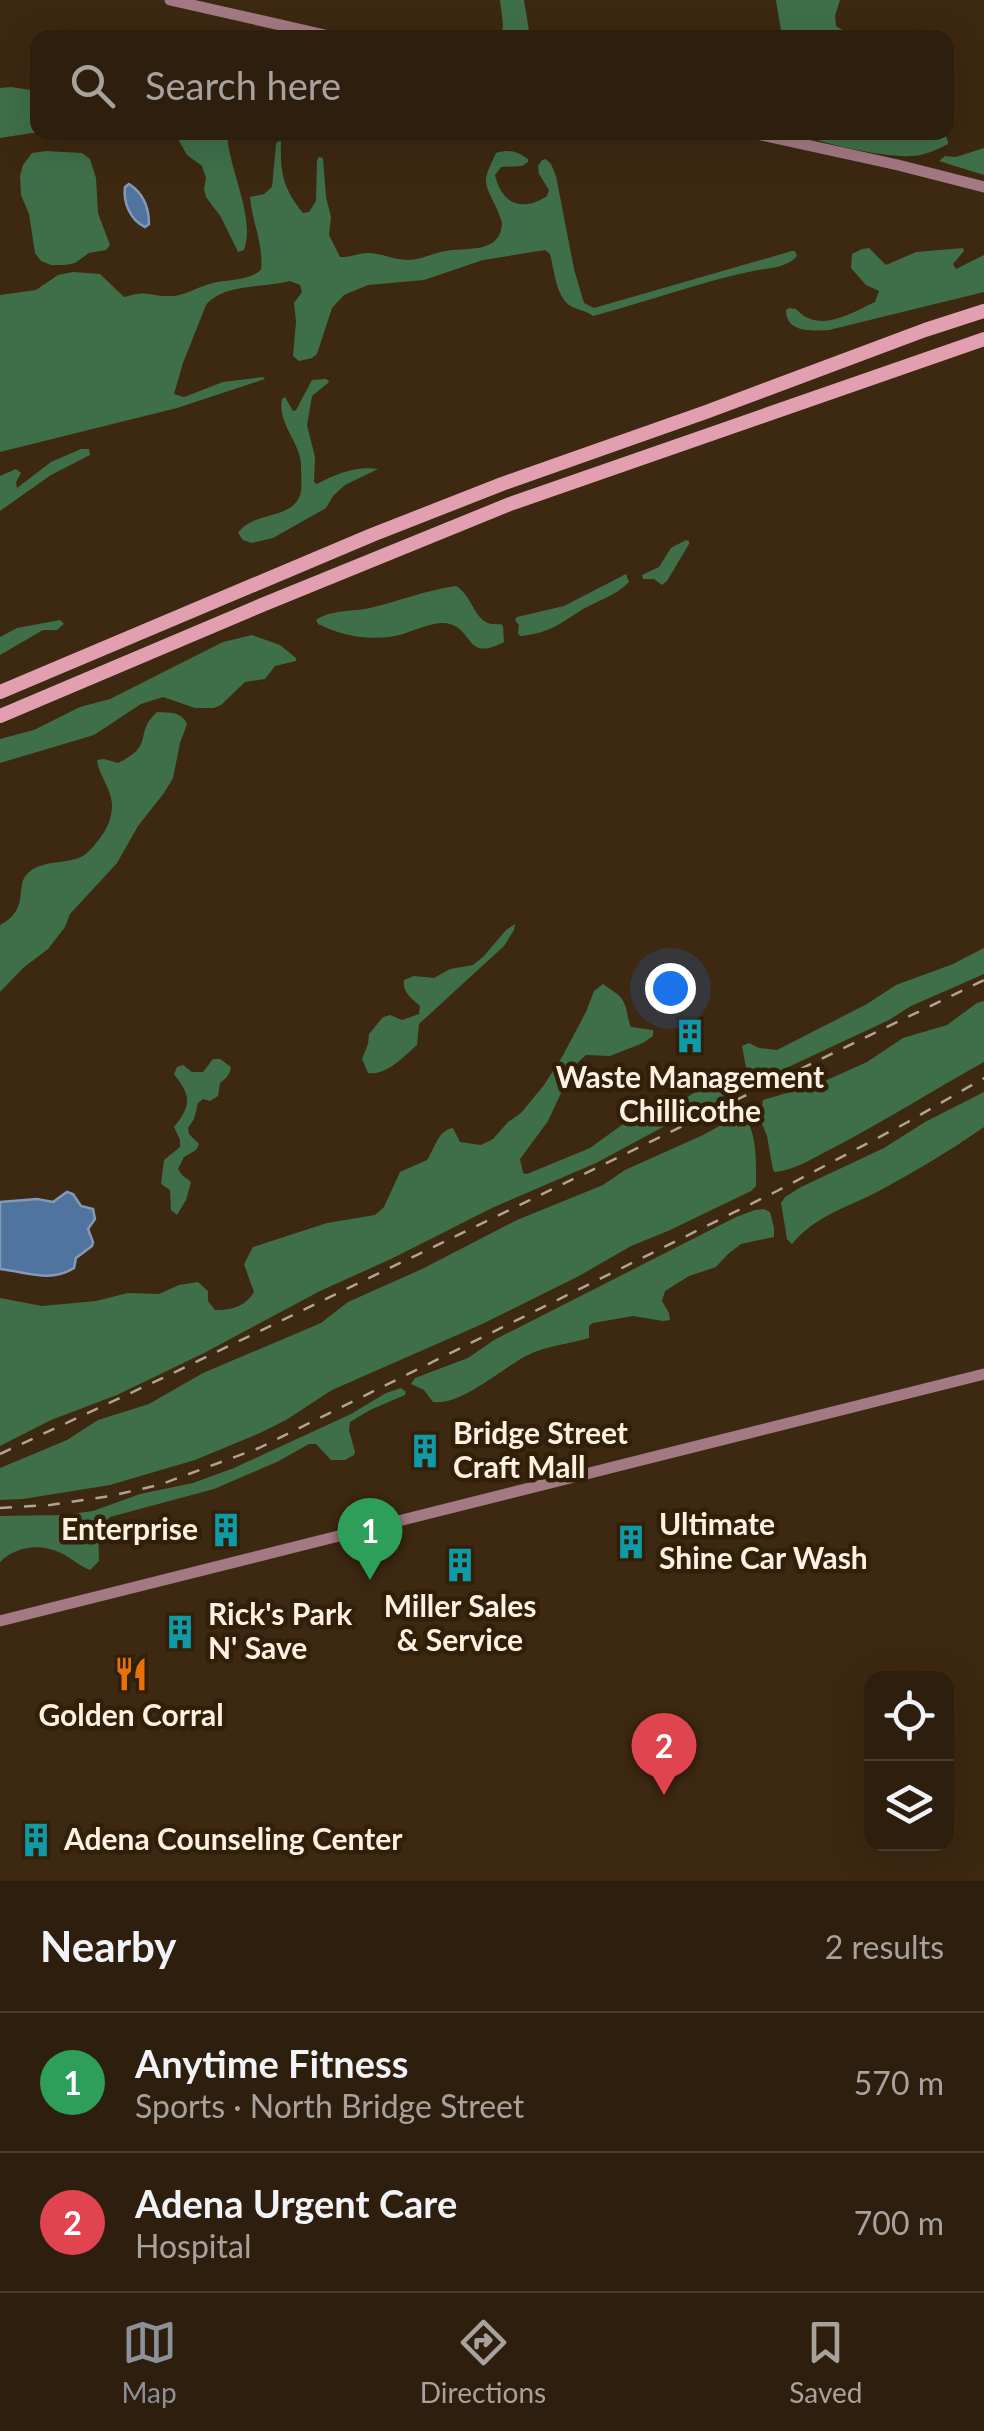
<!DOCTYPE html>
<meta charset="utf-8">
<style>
body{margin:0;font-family:Lato,sans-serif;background:#3a2b1b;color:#f1f3f6}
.controls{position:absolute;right:30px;bottom:30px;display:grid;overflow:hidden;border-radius:20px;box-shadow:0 10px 40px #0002}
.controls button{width:90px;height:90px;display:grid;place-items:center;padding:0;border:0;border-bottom:2px solid #493c2e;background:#2e1e0d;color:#f1f3f6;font:50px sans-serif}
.you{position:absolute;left:670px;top:988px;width:35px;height:35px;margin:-25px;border:8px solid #fff;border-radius:50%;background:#1a73e8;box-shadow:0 0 0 15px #1a73e833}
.badge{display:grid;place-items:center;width:65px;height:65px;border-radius:50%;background:#8c9099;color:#fff;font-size:32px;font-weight:700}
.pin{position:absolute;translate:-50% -82px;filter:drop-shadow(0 2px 5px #0008)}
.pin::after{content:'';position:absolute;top:52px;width:35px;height:30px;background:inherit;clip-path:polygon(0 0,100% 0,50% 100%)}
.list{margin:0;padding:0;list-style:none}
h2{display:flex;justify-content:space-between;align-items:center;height:130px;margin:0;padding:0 40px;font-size:42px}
h2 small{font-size:32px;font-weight:400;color:#a7a29d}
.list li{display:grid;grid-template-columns:65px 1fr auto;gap:30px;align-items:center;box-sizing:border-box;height:140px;padding:0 40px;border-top:2px solid #493c2e}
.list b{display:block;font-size:38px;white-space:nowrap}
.list p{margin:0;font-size:32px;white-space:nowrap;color:#a7a29d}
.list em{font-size:32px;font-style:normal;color:#a7a29d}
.icon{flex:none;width:55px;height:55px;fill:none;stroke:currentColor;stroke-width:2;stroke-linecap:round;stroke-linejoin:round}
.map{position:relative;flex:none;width:984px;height:1881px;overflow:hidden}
.search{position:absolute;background:#2e1e0d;box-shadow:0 10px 40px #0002;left:30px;right:30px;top:30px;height:110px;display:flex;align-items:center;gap:25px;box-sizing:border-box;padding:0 35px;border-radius:20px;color:#a7a29d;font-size:38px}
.sheet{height:410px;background:#2e1e0d}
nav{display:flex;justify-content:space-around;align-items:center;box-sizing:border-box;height:140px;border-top:2px solid #493c2e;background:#2e1e0d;font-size:28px;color:#a7a29d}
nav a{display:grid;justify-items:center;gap:5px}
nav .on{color:#8c9099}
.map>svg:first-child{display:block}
.forest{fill:#3f6f49}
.water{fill:#4f74a0;stroke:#849ab4;stroke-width:2.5}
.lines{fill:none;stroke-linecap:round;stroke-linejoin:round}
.secondary{stroke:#a37983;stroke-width:11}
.highway{stroke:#e19fb0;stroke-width:14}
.rail{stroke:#b3a392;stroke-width:2.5;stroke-dasharray:12 12;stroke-linecap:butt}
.labels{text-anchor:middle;stroke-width:9;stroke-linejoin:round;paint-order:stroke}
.poi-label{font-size:30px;font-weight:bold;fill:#fef1e3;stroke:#321f07;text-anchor:start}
</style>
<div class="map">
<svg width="984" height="1881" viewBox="0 0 984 1881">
<rect width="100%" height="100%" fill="#3d2811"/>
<g class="forest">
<polygon points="500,0 524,0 530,37 501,37 503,25"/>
<polygon points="776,0 840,0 835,16 836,26 854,37 782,37"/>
<polygon points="11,87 37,91 38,132 80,133 32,133 0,138 0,88"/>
<path d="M 203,133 L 227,133 C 228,167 256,219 244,250 L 238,252 L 221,217 L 206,197 L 204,189 L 206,178 L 202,166 L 187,155 L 178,139 L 185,135 Z"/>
<path d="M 802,133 L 944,133 L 948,141 L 948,144 C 936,150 924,156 910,156 C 890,158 817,144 802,133 Z"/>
<path d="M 281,141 C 280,173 283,188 303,213 L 309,212 L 316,201 L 317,160 L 319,157 L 323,158 L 326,197 L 331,217 L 329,235 L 340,257 C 351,258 360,252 370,253 C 383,254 395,260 408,260 C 421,260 433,253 445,251 C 464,247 500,255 502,224 C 502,221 498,212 497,209 C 483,180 482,183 496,153 C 509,149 517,151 528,159 L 528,162 L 522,166 L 501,167 L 495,175 C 502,205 523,212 547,196 L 549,190 L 539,174 L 538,166 L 542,160 L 546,159 L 551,164 L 556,176 L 574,269 L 584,303 L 594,308 L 792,251 L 795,251 L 797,256 C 787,268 768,268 753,271 C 699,282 647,302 593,316 C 586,310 576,310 569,305 C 556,295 554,269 550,254 L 545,250 L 483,260 L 424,280 L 368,285 L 344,295 L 332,308 L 317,354 L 312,358 L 299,361 L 293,356 L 296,322 L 294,303 L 302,292 L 300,285 L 290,281 C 264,288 224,283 206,305 L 183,363 L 174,394 L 184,397 L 223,382 L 263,377 L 265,379 L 177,408 L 0,452 L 0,295 L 36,290 L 58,275 L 73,272 L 100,274 L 124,297 C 149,289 150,297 171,296 C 184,296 196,288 209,284 C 226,279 247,282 261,270 C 264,245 252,222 250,197 L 264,194 L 272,187 L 276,145 L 277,142 Z"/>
<polygon points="984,148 984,175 939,161 945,156 956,157"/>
<polygon points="46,151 82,153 90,159 96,178 98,213 110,245 106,250 89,253 75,263 65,265 51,265 41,261 35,253 29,214 21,195 20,176 23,165 32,153"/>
<path d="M 869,248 L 886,265 L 916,252 L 963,248 L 964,251 L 953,264 L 956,269 L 984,255 L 984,292 L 829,330 C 812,331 786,333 786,310 L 789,308 L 796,309 C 819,334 849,314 875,302 L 879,291 L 866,285 L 851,268 L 852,254 L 862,249 Z"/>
<path d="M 326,379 L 329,381 L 328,383 L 312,396 L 307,425 L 315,457 L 314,482 L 317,484 C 336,474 356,466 378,469 L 345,485 L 333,496 L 326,508 L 273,538 L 252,543 L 243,540 L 238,533 C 253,510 296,521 301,491 C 302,484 301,475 301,467 C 302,443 277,425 282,399 L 285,397 L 293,411 L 296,410 L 312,380 Z"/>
<polygon points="81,449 89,449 90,455 51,475 0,511 0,476 16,469 21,473 16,482 17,488 51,462"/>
<polygon points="686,540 689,541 689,544 667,581 662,585 654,579 643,579 642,575 659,567 671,548"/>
<path d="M 626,574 L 629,582 C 616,596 596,601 580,611 C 557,626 548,633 520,636 L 518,633 L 519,625 L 515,620 L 517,617 L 564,606 Z"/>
<path d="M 456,586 C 476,598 473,628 501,624 L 503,626 L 504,642 C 466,662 474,631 450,624 C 437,620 416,630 403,634 C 375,642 344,637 318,624 L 316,620 C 332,609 352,612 370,608 C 399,601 427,590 456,586 Z"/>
<polygon points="60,620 64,624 57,630 43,630 0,655 0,637 17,628"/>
<polygon points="252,635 280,645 296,658 296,661 275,666 265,679 245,682 221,705 214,708 195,708 163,697 141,704 94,735 0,763 0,739 34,730 80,707 110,699 223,642"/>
<path d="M 157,712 C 170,713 181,711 187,724 L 180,743 L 173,778 L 164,793 L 138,826 L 117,863 L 70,914 L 65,927 L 48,949 L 23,968 L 0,992 L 0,925 C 31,909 14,885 28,873 C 42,860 65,864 81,857 C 90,852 97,842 103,834 C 109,825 112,815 112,804 C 111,788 99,776 97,760 L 104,759 L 118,763 C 156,745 133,734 157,712 Z"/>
<path d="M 515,924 L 514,930 L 504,946 L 419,1024 L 417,1045 C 404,1056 387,1076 368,1073 L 362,1059 L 368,1044 L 369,1034 L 383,1017 L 390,1015 L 402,1020 L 419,1014 L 420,1006 C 412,999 402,992 404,980 L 414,976 L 434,978 L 450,969 L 473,965 L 484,956 L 506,930 Z"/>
<polygon points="984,948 984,974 911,1006 889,1020 784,1069 763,1081 753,1083 748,1078 742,1046 749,1043 759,1048 777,1050 867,1004 896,985 953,964"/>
<path d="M 603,984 C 611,990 622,995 625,1005 C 628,1013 627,1018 631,1027 L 653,1030 L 653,1036 L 643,1043 L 610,1056 L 586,1055 L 573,1067 L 548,1121 L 520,1159 L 523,1173 L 527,1174 L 590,1148 L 633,1117 L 686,1098 L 715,1079 L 726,1078 L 733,1085 L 727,1094 L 715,1103 L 665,1126 L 596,1163 L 492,1208 L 391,1259 L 320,1291 L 204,1353 L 117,1395 L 51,1420 L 0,1446 L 0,1298 L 42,1306 L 96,1301 L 128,1293 L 159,1294 L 179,1285 L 198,1282 L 208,1291 L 208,1301 L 215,1310 C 230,1311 246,1306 254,1292 L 244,1264 L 253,1247 L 327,1223 L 375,1215 L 384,1207 L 400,1172 L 427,1160 C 435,1148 438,1130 453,1128 L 460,1142 L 481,1145 L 493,1139 L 508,1122 L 521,1113 L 544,1085 L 562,1057 L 586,1012 L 594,991 Z"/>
<path d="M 984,1001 L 984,1062 C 933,1090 885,1121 833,1148 C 815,1157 795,1170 775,1172 L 773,1170 L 767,1136 L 760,1119 L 763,1100 L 818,1084 L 867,1062 L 903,1038 L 947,1025 L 977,1003 Z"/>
<path d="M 213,1059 L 220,1059 L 231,1067 C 230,1074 226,1079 220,1083 L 218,1096 L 210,1101 L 203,1099 L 198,1103 L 194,1119 L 188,1128 L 189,1134 L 199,1144 L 196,1150 L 184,1157 L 178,1169 L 182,1175 L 191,1182 L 186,1200 L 177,1215 L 171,1210 L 170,1190 L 161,1184 L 164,1160 L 180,1147 L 180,1140 L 174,1127 C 192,1105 191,1096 174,1074 L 177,1067 L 183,1065 L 192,1072 L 203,1072 Z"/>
<path d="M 984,1092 L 984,1127 C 950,1151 914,1172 877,1192 C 846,1208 815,1216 792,1244 L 787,1239 L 781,1203 L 785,1197 L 801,1187 L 884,1148 L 925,1122 Z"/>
<path d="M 739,1110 C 758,1127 756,1161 756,1186 L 751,1191 L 668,1231 L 631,1246 L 579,1276 L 480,1325 L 332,1390 L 286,1420 L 260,1433 L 195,1460 L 110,1485 L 23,1499 L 0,1500 L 0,1468 L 67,1440 L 98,1420 L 149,1404 L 203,1373 L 321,1323 L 348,1302 L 422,1269 L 517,1220 L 603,1185 L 625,1170 L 703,1135 L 723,1124 L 735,1111 Z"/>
<path d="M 764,1209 L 770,1212 L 774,1228 L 774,1237 L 741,1244 L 728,1254 L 716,1267 L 689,1276 L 665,1291 L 662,1301 L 669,1313 L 670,1320 L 663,1321 L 633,1316 L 593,1323 L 589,1326 L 589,1338 C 569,1344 545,1346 526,1356 C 501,1369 461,1406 433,1402 L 424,1390 L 411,1384 L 415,1378 L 468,1358 L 494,1340 L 736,1217 L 755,1210 Z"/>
<path d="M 401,1388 L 406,1392 L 405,1395 L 370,1410 L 350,1422 L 349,1430 L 355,1452 L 354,1455 L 345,1460 L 331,1460 L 316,1444 L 309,1444 L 277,1462 L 214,1489 L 110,1517 L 98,1529 L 99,1561 L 90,1570 C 79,1566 72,1558 61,1553 C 40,1543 16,1546 0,1562 L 0,1516 L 63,1515 L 93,1511 L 140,1494 L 193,1483 L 234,1468 L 351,1414 L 386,1393 Z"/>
</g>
<g class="water">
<path d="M 129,184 C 143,193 149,208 149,224 L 145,227 C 130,220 123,202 125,187 Z"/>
<path d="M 67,1192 L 73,1194 L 81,1206 L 93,1209 L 95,1219 L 88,1229 L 93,1242 L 92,1246 L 76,1258 L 74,1268 C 50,1283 27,1272 0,1269 L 0,1202 L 37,1199 L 53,1202 Z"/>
</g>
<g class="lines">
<g class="secondary">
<polyline points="170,0 338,38"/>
<polyline points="748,132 898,165 984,187"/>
<polyline points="0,1621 984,1374"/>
</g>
<g class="highway">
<polyline points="0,692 372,535 502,484 706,412 925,330 984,311"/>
<polyline points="0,716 262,605 510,504 984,339"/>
</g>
<g class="rail">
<polyline points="0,1454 167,1376 984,980"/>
<polyline points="0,1508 50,1505 110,1496 159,1485 259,1448 777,1191 906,1123 984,1078"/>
</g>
</g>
<defs>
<g id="building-bare" transform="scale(2.7)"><path d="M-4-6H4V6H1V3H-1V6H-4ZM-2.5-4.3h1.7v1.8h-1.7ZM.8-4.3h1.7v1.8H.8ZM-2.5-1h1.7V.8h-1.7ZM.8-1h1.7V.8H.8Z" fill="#0f9aa8" stroke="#321f07" stroke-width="2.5" paint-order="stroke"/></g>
<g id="restaurant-bare" transform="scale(2.7)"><path d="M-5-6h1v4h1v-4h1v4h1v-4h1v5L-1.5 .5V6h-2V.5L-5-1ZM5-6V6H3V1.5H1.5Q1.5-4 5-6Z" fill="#e8710a" stroke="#321f07" stroke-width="2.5" paint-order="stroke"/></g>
</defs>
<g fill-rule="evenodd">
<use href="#building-bare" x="690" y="1036"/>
<use href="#building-bare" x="425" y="1451"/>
<use href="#building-bare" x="226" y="1530"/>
<use href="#building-bare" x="631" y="1542"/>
<use href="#building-bare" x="460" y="1565"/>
<use href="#building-bare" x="180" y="1632"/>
<use href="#restaurant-bare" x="131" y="1674"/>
<use href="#building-bare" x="36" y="1840"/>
</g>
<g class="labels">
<g class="poi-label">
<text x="690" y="1088" text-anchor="middle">Waste Management<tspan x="690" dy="34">Chillicothe</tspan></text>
<text x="453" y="1444">Bridge Street<tspan x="453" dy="34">Craft Mall</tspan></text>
<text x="659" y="1535">Ultimate<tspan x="659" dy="34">Shine Car Wash</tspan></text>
<text x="198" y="1540" text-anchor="end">Enterprise</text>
<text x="460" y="1617" text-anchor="middle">Miller Sales<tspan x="460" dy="34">&amp; Service</tspan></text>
<text x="208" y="1625">Rick's Park<tspan x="208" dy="34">N' Save</tspan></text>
<text x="131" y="1726" text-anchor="middle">Golden Corral</text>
<text x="64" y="1850">Adena Counseling Center</text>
</g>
</g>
</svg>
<div class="controls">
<button><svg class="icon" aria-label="locate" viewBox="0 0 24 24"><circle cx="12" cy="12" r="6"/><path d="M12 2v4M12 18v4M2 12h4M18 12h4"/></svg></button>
<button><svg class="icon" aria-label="layers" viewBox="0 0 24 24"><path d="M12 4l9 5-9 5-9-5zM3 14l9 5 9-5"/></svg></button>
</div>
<div class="you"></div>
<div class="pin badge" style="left:370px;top:1580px;background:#2e9e5b">1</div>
<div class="pin badge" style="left:664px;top:1795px;background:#e0444e">2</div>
<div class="search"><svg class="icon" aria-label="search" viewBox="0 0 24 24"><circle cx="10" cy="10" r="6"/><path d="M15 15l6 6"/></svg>Search here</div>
</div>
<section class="sheet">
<h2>Nearby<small>2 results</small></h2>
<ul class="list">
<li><span class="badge" style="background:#2e9e5b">1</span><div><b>Anytime Fitness</b><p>Sports · North Bridge Street</p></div><em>570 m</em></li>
<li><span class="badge" style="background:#e0444e">2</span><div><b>Adena Urgent Care</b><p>Hospital</p></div><em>700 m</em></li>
</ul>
</section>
<nav>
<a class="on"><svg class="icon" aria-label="map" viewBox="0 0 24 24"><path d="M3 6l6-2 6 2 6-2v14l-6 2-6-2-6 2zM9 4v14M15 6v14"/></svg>Map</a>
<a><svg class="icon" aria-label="directions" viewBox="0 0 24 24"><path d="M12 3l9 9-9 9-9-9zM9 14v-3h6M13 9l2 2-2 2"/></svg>Directions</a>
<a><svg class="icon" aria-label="saved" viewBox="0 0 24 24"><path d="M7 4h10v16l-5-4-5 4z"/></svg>Saved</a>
</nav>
